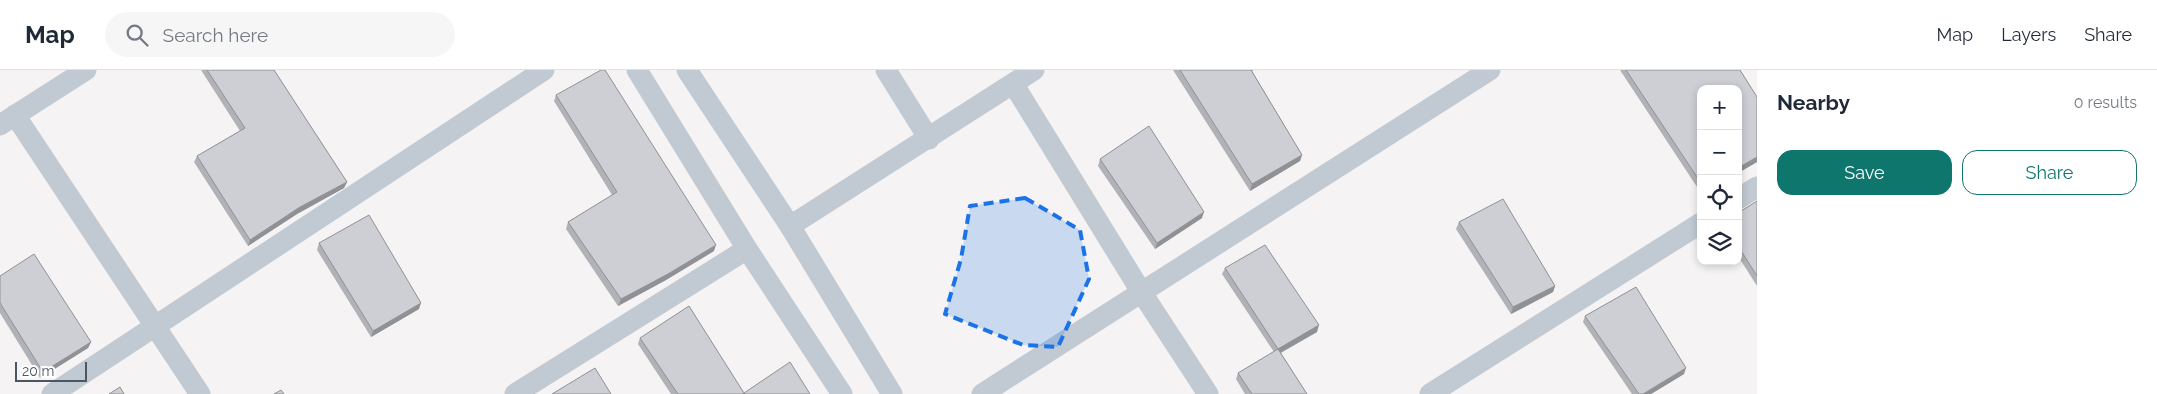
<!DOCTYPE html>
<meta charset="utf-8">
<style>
body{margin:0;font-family:Raleway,sans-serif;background:#f6f6f7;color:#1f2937}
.controls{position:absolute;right:15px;top:15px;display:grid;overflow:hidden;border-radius:10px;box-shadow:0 2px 8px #0003}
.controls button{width:45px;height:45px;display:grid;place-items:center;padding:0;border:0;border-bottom:1px solid #e0e1e3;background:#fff;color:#1f2937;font:25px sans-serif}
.scale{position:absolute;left:15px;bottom:12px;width:72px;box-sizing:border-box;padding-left:5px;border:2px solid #4a5661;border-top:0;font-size:14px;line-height:18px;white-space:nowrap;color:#4a5661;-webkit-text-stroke:4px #fff;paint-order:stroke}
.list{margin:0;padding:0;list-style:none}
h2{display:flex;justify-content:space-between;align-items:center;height:65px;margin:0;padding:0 20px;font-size:21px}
h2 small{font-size:16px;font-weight:400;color:#747a83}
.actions{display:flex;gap:10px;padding:15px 20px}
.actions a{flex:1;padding:11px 0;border:1px solid #0f766e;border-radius:15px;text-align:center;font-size:18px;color:#0f766e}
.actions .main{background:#0f766e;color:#fff}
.icon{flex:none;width:28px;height:28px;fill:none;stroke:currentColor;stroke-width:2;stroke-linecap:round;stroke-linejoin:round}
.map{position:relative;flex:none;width:1757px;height:324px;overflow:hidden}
header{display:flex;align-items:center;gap:30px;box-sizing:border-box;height:70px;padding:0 25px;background:#fff;border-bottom:1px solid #e0e1e3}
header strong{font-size:24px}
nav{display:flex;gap:28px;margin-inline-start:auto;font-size:18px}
.search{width:350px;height:45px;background:#f6f6f7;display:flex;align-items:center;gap:12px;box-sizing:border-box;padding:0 18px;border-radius:28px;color:#747a83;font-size:19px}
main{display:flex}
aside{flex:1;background:#fff}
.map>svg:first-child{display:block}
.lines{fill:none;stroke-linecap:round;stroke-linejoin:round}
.minor{stroke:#c1cad2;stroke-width:21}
.wall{fill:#b0b2b7}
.shaded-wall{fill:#909195}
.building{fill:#cdcfd5;stroke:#909195}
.marked{fill:#1a73e8;fill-opacity:0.2;stroke:#1a73e8;stroke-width:4;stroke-dasharray:10 6;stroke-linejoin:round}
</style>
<header>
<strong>Map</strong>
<div class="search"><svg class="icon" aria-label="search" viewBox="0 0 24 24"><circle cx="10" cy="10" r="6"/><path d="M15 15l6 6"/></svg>Search here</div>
<nav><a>Map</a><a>Layers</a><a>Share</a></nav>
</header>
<main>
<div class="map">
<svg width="1757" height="324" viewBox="0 0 1757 324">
<rect width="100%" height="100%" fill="#f5f3f3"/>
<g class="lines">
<g class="minor">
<polyline points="637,0 747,179 842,324"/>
<polyline points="687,0 790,156 892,324"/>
<polyline points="886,0 929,69"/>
<polyline points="1014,15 1142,223 1208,324"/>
<polyline points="15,45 200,324"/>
<polyline points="0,55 86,0"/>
<polyline points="1738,129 1757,117"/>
<polyline points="790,156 1034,0"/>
<polyline points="52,324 544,0"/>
<polyline points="515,324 747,179"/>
<polyline points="982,324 1490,0"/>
<polyline points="1430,324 1701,153"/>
</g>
</g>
<g class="wall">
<polygon points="201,0 274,0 347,112 344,118 297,144 248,176 194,92 197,86 240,61"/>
<polygon points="1173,0 1254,0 1252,1 1302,85 1300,91 1250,121"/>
<polygon points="1620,0 1740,0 1757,27 1757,92 1738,103 1701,19 1701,123"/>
<polygon points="556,25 714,181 666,210 618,236 566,159 568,152 612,125 554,31"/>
<polygon points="1100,89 1202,148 1155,179 1098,96"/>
<polygon points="1757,131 1757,216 1738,186 1738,143"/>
<polygon points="1459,152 1555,216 1553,222 1511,244 1456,159"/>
<polygon points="319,173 419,239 371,267 317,180"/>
<polygon points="1225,198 1317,262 1281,283 1307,324 1245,324 1236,309 1238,303 1274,282 1222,204"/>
<polygon points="0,206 91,272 88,278 40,308 0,243"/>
<polygon points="1585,246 1684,304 1651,324 1632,324 1583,252"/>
<polygon points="640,268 744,324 671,324 638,274"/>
</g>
<g class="shaded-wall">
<polygon points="1302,85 1300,91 1250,121 1252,114"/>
<polygon points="1757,87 1757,92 1738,103 1738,98"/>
<polygon points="347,112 344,118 297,144 248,176 250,170 300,137"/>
<polygon points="1204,142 1202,148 1155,179 1157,173"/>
<polygon points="716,175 714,181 666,210 618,236 621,229"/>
<polygon points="1555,216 1553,222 1511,244 1513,237"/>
<polygon points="421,233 419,239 371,267 373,261"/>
<polygon points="1319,255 1317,262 1276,285 1278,279"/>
<polygon points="91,272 88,278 40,308 43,302"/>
<polygon points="1686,298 1684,304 1651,324 1643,324"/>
</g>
<g class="building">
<polygon points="207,0 274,0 347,112 300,137 250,170 197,86 245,58"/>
<polygon points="601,0 605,0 716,175 668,204 621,229 568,152 617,122 556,25"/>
<polygon points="1180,0 1251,0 1302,85 1252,114"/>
<polygon points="1626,0 1740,0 1757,27 1757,87 1738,98 1738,19 1701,19 1701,113"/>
<polygon points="1149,56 1204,142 1157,173 1100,89"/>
<polygon points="1503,129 1555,216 1513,237 1459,152"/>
<polygon points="1757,131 1757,206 1738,176 1738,143"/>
<polygon points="369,145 421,233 373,261 319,173"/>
<polygon points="1265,175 1319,255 1278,279 1225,198"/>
<polygon points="34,184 91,272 43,302 0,233 0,206"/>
<polygon points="1636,217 1686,298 1643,324 1639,324 1585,246"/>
<polygon points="689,236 744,323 742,324 678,324 640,268"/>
<polygon points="1278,279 1307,324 1252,324 1238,303"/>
<polygon points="790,292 810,324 745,324 744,323"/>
<polygon points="595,298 611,324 552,324"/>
<polygon points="120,317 124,324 109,324"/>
<polygon points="281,320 284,324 274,324"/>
</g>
<path class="marked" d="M 1025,128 L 1080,160 L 1089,209 L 1058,277 L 1023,275 L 945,244 L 961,189 L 970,136 Z"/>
</svg>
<div class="controls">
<button>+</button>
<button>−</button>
<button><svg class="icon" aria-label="locate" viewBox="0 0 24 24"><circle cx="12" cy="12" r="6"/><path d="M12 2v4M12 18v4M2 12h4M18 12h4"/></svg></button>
<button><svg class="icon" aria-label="layers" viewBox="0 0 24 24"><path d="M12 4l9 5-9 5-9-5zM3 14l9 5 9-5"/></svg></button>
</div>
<div class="scale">20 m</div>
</div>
<aside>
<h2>Nearby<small>0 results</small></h2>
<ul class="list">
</ul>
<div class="actions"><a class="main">Save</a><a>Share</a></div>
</aside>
</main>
